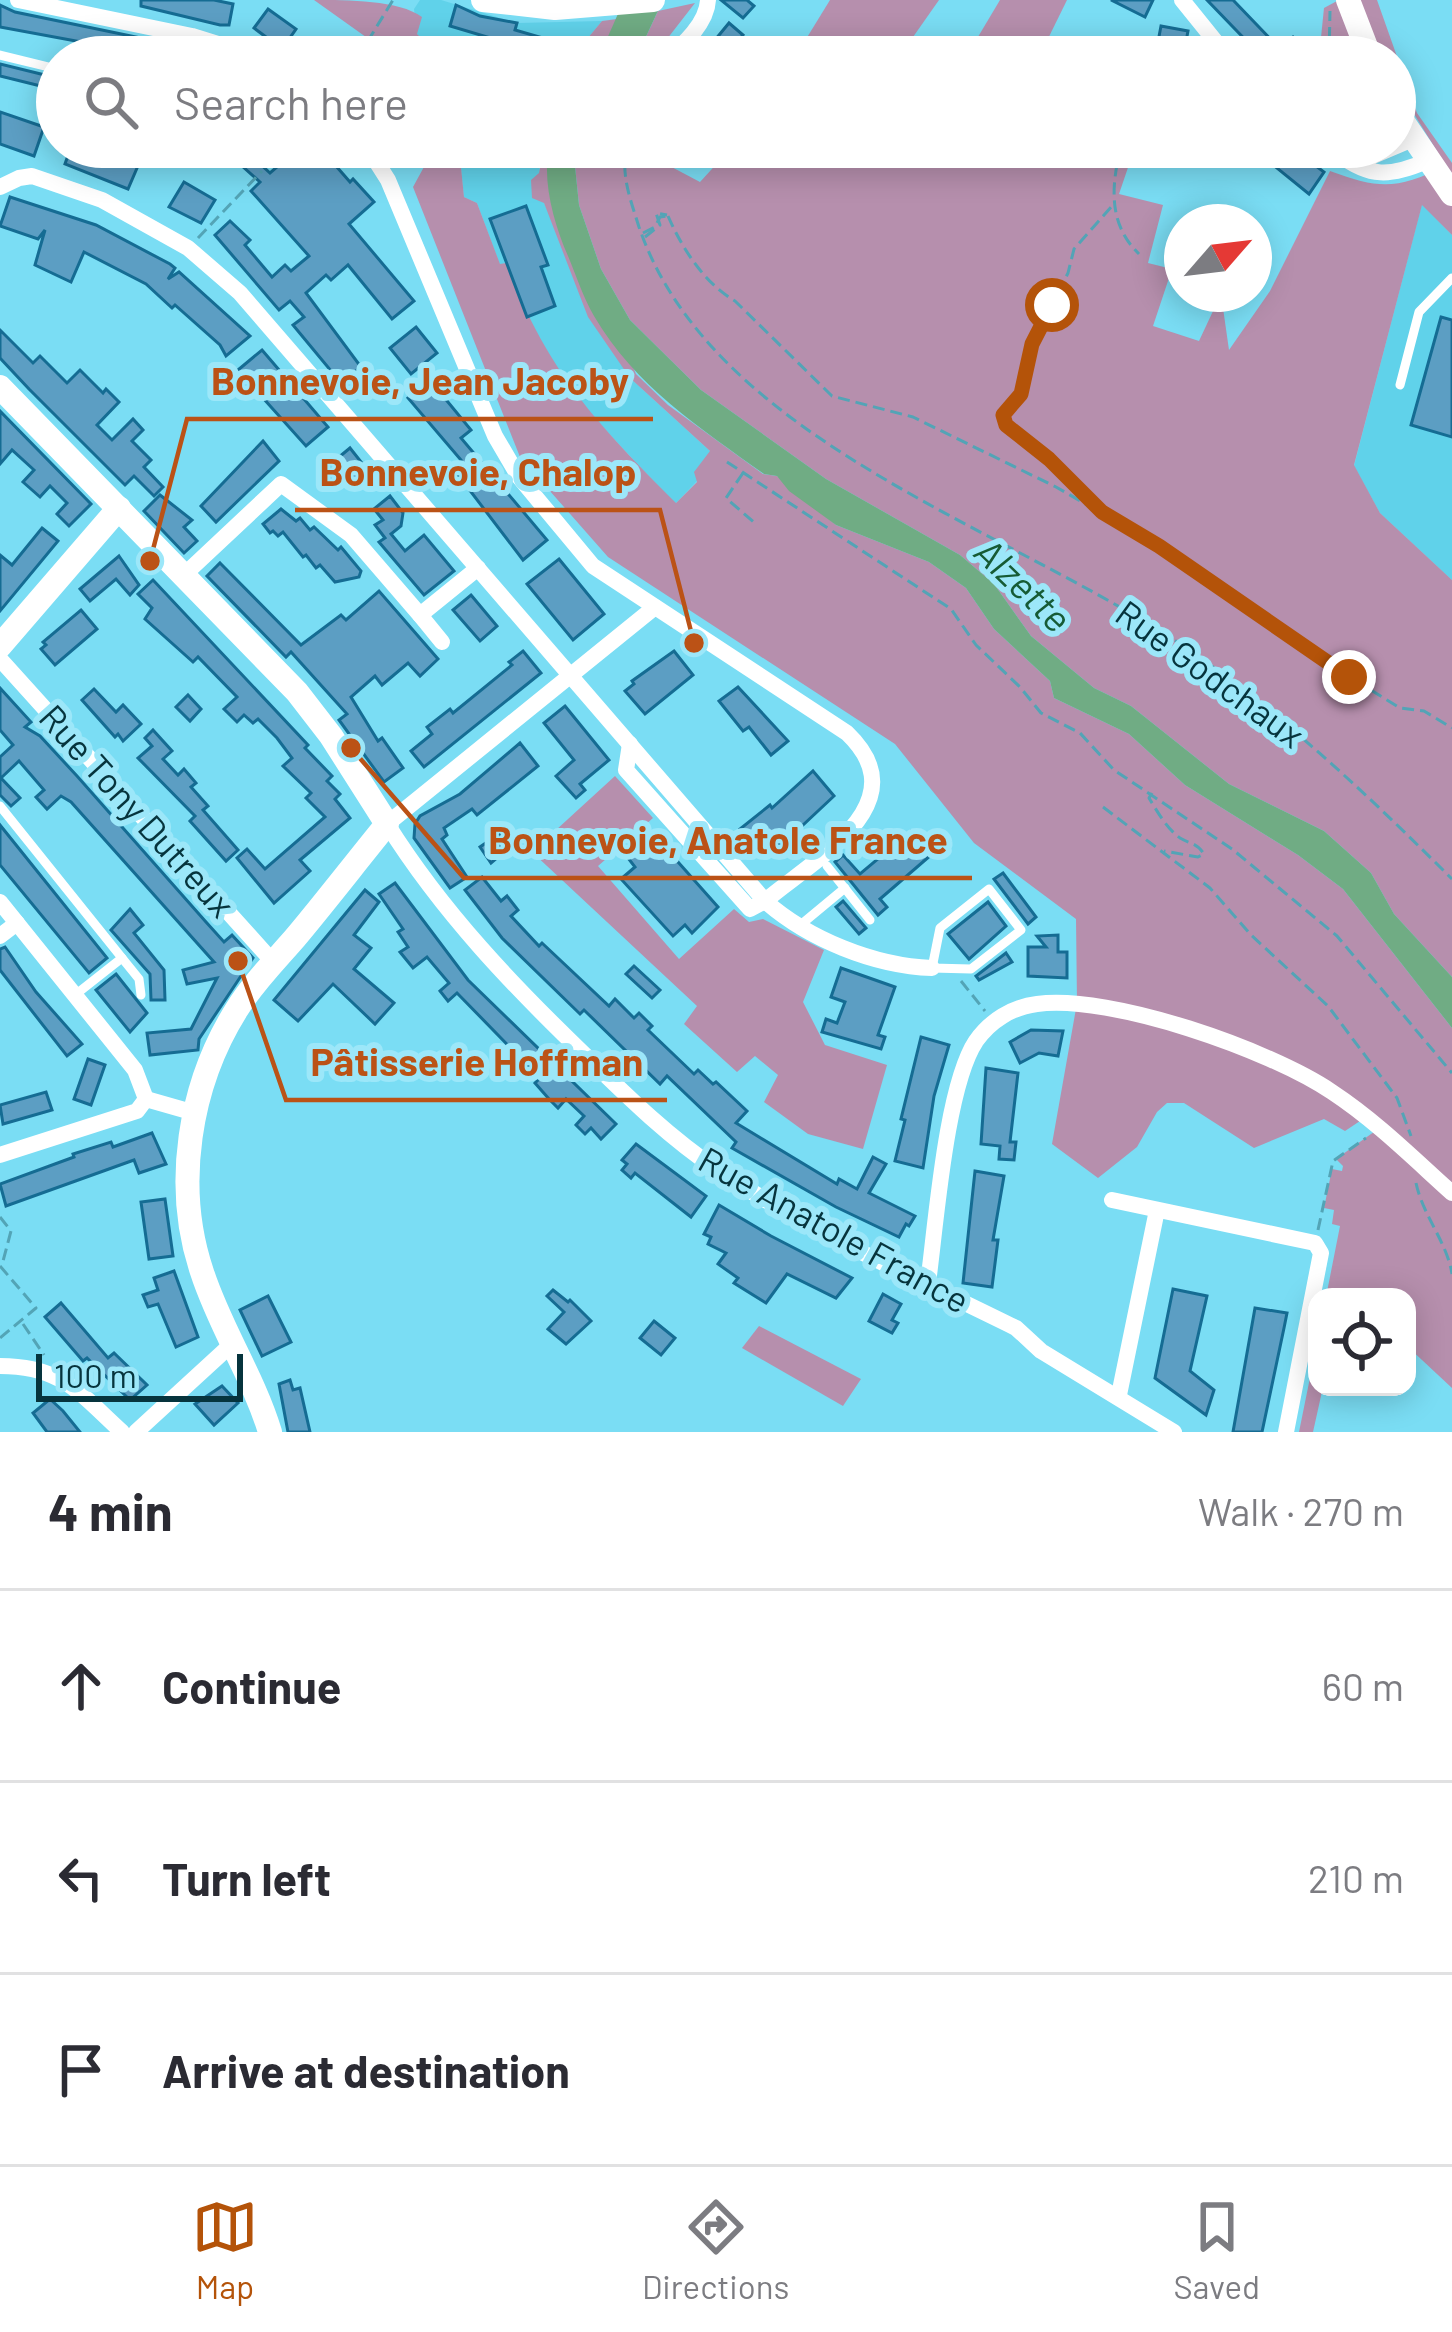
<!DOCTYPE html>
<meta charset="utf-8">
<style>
body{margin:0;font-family:Barlow,sans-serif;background:#f7f7f7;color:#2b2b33}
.controls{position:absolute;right:36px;bottom:36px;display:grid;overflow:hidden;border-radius:24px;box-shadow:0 6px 30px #0003}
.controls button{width:108px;height:108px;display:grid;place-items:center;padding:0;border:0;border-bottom:3px solid #e1e1e2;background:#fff;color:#2b2b33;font:60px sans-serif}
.compass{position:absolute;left:1164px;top:204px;width:108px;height:108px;border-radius:50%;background:#fff;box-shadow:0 6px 30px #0003;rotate:62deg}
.scale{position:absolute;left:36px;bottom:30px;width:207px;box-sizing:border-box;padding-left:12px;border:6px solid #06343d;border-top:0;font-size:33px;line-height:42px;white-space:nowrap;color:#06343d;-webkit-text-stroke:9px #9ce7f9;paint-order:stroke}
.stop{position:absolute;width:36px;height:36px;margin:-27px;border:9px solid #b45309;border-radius:50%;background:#fff}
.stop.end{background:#b45309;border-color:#fff;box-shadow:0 3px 12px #0008}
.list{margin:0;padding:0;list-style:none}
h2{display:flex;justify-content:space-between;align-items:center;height:156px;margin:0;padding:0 48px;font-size:51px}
h2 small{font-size:39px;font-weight:400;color:#7c7c81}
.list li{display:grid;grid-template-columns:78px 1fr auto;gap:36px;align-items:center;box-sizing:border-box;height:192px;padding:0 48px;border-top:3px solid #e1e1e2}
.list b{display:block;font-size:45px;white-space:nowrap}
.list em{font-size:39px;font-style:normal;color:#7c7c81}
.icon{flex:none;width:66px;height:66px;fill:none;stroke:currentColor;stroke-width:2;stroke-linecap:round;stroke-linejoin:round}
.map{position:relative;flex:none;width:1452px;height:1432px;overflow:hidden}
.search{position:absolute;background:#fff;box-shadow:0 6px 30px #0003;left:36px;right:36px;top:36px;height:132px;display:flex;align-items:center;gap:30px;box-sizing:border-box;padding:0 42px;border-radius:66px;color:#7c7c81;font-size:45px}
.sheet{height:732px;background:#fff}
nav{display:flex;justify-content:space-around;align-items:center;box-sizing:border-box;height:168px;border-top:3px solid #e1e1e2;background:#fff;font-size:33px;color:#7c7c81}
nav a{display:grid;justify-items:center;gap:6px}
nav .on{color:#b45309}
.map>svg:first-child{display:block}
.built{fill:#60d2ea}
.green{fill:#b68fad}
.water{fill:#70ac84}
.building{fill:#5c9ec3;stroke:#156c93;stroke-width:3}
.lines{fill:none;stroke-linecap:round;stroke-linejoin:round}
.path{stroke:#53a4b6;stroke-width:3;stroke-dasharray:12 6;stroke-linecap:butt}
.lane{stroke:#fff;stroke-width:9}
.street{stroke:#fff;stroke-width:16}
.secondary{stroke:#fff;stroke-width:24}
.route{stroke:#b45309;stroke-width:15}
.labels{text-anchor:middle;stroke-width:12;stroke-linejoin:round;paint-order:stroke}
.street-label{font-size:36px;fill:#06343d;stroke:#9ce7f9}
.water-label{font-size:39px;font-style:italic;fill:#165b35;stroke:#9ce7f9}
.leader{fill:none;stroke:#bb5216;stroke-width:4.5}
.callout-dot{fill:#bb5216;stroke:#9ce7f9;stroke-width:4.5}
.callout-label{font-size:39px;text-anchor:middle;font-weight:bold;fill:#bb5216;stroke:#9ce7f9;stroke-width:12;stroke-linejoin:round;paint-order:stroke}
</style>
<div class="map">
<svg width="1452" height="1432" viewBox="0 0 1452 1432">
<rect width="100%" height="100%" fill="#7addf4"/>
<g class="built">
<polygon points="420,0 441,0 517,23 602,21 587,39 581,57 442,57 417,34 414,9"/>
<polygon points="459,147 544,147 539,165 544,203 630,378 711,452 697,481 675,504 585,408 551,362 527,317 505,263 500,265 477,203 464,197"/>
<polygon points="1422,204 1452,235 1452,580 1380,513 1354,466"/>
</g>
<g class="green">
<path d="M 314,0 C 348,0 399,0 422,17 L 417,34 L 442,57 L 394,57 Z"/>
<polygon points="830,0 939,0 899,57 795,57"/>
<polygon points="1000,0 1067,0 1039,57 966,57"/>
<path d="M 1360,0 L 1377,0 L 1417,113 L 1452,163 L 1452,235 L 1422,205 L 1354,465 L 1380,513 L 1452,580 L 1452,977 L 1394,914 L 1371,873 L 1324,831 L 1229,784 L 1131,706 L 1094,688 L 1031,636 L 994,584 L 960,555 L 826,479 L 701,390 L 630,320 L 601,269 L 579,205 L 575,166 L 578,147 L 614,147 L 612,159 L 649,155 L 700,182 L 732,147 L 890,147 L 913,158 L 919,147 L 1135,147 L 1119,194 L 1163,205 L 1148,263 L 1172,269 L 1153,326 L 1199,341 L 1221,294 L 1229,350 L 1270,291 L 1330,171 C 1381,190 1397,189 1446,166 L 1395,83 L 1395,57 L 1382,57 Z"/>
<polygon points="1337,1 1358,57 1319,57 1324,8"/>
<polygon points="695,3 653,57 632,57 644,41 658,11"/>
<polygon points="617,19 599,57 581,57 587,39 602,21"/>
<path d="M 430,147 L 459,147 L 464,197 L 477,203 L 500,264 L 506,263 C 548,373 595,421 676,503 L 697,482 L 694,472 L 710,451 L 630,378 L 588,317 L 544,203 L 532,198 L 531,180 L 539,173 L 544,147 L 549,147 L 546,162 L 636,374 L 668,405 L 763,474 L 777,476 L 836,525 L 929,562 L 966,588 L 994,629 L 1050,681 L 1054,698 L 1129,734 L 1185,785 L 1298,855 L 1343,889 L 1452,1028 L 1452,1388 L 1407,1346 L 1407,1297 L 1326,1297 L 1340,1226 L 1332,1224 L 1334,1210 L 1324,1208 L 1332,1169 L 1342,1171 L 1343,1166 L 1336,1159 L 1378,1129 L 1366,1117 L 1345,1131 L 1324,1119 L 1254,1148 L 1184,1103 L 1167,1103 L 1157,1112 L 1137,1147 L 1098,1178 L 1052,1144 L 1077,1003 L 1076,919 L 974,843 L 895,744 L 608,557 L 520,457 L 413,187 L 431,154 Z"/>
<polygon points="615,776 653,818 598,866 679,959 734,909 749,922 763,919 824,950 803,1002 825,1045 887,1065 863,1149 808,1134 764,1102 778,1075 755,1056 737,1072 684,1024 697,1006 532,852"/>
<polygon points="759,1326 861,1379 843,1406 742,1348"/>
<polygon points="1317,1343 1317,1387 1323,1387 1313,1432 1299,1432"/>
</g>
<g class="water">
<polygon points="624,0 663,0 644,41 632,57 599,57"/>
<path d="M 549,147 L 578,147 L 575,166 L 579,205 L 601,269 L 630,320 L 701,390 L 826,479 L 960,555 L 994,584 L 1031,636 L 1094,688 L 1131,706 L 1229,784 L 1324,831 L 1371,873 L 1394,914 L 1452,977 L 1452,1028 L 1343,889 L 1298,855 L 1185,785 L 1129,734 L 1054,698 L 1050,681 L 994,629 L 966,588 L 929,562 L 836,525 L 789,491 L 777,476 L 764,474 C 700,428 635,386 594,316 C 583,297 576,275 568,256 C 554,224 542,182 549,147 Z"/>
</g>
<g class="building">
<polygon points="141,0 214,0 233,4 229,25 220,25 141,6"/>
<polygon points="721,0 747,0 754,6 743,18"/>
<polygon points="1111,0 1153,0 1145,17"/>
<polygon points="1207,0 1233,0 1280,49 1293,37 1303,47 1292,57 1262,57"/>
<polygon points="0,5 15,12 189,48 190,57 129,57 130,51 0,27"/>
<polygon points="456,5 480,16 517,23 515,30 543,38 538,57 489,57 494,39 450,26"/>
<polygon points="268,9 296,29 282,49 254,28"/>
<polygon points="729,23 743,35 725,57 701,57"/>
<polygon points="1161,26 1188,31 1184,52 1157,47"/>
<polygon points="321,38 337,57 298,57"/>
<polygon points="0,64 57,78 57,90 0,76"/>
<polygon points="0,112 44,127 34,156 0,144"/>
<polygon points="71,147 146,147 128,189 65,164"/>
<polygon points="221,147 242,147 270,173 300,147 313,147 325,162 329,158 350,182 353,179 374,202 349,224 414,301 392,319 348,265 331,280 326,275 306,293 361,367 341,383 293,325 304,317 290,301 279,310 215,235 230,221 250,240 245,245 272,277 285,265 291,271 309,256 251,191 260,182"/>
<polygon points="1251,147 1291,147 1324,172 1309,194"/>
<polygon points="184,182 215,200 201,223 169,207"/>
<polygon points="10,197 96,225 170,264 175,268 168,279 179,272 250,336 226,356 220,345 175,305 172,308 146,284 84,252 71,282 35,265 45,230 38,239 0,226"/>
<polygon points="526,206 548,265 541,267 555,306 527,317 490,219"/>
<polygon points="1441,317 1452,320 1452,437 1411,425"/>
<polygon points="416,327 437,353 411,374 390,348"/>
<polygon points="0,330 33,363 40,356 67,383 80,370 103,393 106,389 119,402 97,425 112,440 133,419 143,430 132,441 151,460 144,467 163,487 154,496 134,476 125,485 29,389 0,358"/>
<polygon points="262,350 328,427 306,446 238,370"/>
<polygon points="429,379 471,430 461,438 547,540 523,560 452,467 461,460 408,398"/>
<polygon points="0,411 91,504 69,526 57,514 67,503 50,486 40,497 23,482 34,470 12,450 0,464"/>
<polygon points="263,441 279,461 216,522 201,506"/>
<polygon points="350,448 369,472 352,486 333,462"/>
<polygon points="160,495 192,520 184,527 197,541 184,553 144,511"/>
<polygon points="390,496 403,513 401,526 391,534 405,551 424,535 454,571 424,595 379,542 385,538 375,525 383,520 374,509"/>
<polygon points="281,509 296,521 300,518 310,530 314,527 338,550 341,547 361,571 359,577 335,582 320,565 316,568 306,555 303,557 283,532 278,536 273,531 270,533 263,524"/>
<polygon points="42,528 58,541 0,611 0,555 12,565"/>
<polygon points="119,556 139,585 130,595 116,579 90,601 80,589"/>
<polygon points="559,559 604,614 573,640 527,584"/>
<polygon points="220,563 301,645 341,615 346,620 379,591 438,659 420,676 408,663 382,685 375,676 351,697 378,741 382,738 403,768 384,782 339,720 347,714 291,652 286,657 207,576"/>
<polygon points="153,580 308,745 305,748 332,776 327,781 340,794 335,799 350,818 300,860 310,871 274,903 237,858 247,849 265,869 325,817 306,798 311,793 283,766 292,758 277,738 258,719 253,723 244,715 237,722 224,709 237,697 198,657 193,662 145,619 152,608 138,594"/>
<polygon points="471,595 497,626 480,641 453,610"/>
<polygon points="81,610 97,629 55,665 41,649 46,645 43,642"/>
<polygon points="523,651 541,673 424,767 411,751 432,734 427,727 450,709 453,713 512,665 509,662"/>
<polygon points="674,651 693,675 645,714 625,691 634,684 632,681"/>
<polygon points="738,687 788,741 771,755 749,727 743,731 719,701"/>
<polygon points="0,688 31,722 25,727 40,736 77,776 206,922 224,942 232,935 253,958 199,1039 198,1050 150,1055 147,1033 191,1029 217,978 187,984 183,970 214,962 71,802 61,796 47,809 36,797 44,790 19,761 1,778 20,798 11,806 0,795 0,757 13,745 0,730"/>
<polygon points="94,689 116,712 123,705 141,724 123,741 118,734 115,737 82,700"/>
<polygon points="188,695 201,709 190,721 176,707"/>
<polygon points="565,706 609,760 580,784 585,790 576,798 556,776 574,760 544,723"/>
<polygon points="153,730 172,751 163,759 178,775 184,769 196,783 191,787 208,806 203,810 238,850 226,861 190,821 195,816 138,758 152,746 145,738"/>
<polygon points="520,743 538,766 477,815 472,809 444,828 447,835 442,839 467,877 450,888 414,838 415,824 420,816 460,794"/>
<polygon points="813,771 834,796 788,839 775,847 773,844 760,854 740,829 770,805 772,808"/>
<polygon points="0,825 107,958 89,973 0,865"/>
<polygon points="509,827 519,839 491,863 480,847"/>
<polygon points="911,831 931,855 880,899 887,907 878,915 835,862 843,855 860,874"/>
<polygon points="654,835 718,907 692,933 685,925 673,936 621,879 635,867 628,858"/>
<polygon points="1003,873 1036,917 1028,924 994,879"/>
<polygon points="482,877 501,901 507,896 518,910 511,916 539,946 542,943 609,1006 615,999 634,1018 639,1013 652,1026 648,1030 694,1074 698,1070 713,1084 716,1082 747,1111 736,1123 837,1184 839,1179 857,1189 873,1157 886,1164 869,1193 915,1216 909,1226 906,1224 899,1237 836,1207 732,1148 736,1142 667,1076 660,1084 584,1010 580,1014 502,938 465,890"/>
<polygon points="395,883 468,980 616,1124 601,1139 591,1128 585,1134 576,1125 584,1116 566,1099 558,1108 549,1099 535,1083 540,1078 457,993 448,1001 440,991 449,983 427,957 413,968 400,952 408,947 398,932 403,929 379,894"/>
<polygon points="365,890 379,902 354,935 371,948 354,969 394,1003 375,1024 333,984 298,1021 274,1000"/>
<polygon points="843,901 866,928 859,934 836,907"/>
<polygon points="988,902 1006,926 969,959 948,934"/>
<polygon points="130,909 143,925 134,933 164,970 165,1000 151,1000 150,974 111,930"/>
<polygon points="1058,935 1058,952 1067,952 1067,978 1028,976 1028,947 1046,947 1037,936"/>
<polygon points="5,947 36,992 82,1044 67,1056 0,970 0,949"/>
<polygon points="1006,953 1012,962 979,980 976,976"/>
<polygon points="634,966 660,990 652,998 626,974"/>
<polygon points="841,968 895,987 878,1035 885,1037 881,1049 822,1032 826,1019 837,1023 845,1002 831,997"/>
<polygon points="116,974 147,1013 130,1032 96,990"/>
<polygon points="1031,1030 1063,1031 1058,1056 1039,1053 1020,1063 1010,1042"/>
<polygon points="921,1037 949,1045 934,1096 923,1168 895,1161 905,1120 901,1119"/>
<polygon points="88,1059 105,1065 91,1105 74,1099"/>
<polygon points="986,1068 1018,1073 1010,1142 1016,1142 1014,1160 999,1159 1000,1146 981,1144"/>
<polygon points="46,1092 52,1110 3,1124 0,1105"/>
<polygon points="152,1133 166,1164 139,1173 134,1160 6,1206 0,1184 74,1157 73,1154 111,1142 113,1147"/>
<polygon points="636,1144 706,1196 691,1217 635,1173 631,1178 622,1170 627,1164 622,1160"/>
<polygon points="975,1171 1004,1176 993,1240 998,1240 992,1287 963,1283"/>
<polygon points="165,1199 173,1256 149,1259 141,1202"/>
<polygon points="719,1205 771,1236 852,1278 836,1298 787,1274 766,1303 734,1283 738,1278 718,1264 726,1253 708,1244 711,1237 704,1234"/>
<polygon points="174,1271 198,1337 176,1347 158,1304 148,1307 143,1295 158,1290 154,1278"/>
<polygon points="1173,1289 1207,1296 1190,1371 1214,1390 1206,1415 1155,1378"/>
<polygon points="553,1290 568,1302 570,1300 591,1321 566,1344 548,1329 564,1312 547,1296"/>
<polygon points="883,1294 901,1304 892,1320 898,1323 892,1333 869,1321"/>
<polygon points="268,1296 291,1342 262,1356 240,1310"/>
<polygon points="61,1303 108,1358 114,1353 147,1385 130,1400 87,1358 83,1361 45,1317"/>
<polygon points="1255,1308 1287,1313 1284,1328 1262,1432 1233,1432"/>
<polygon points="654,1321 675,1338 661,1355 640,1338"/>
<polygon points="290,1380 293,1390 300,1388 310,1432 288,1432 279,1384"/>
<polygon points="222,1386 238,1403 214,1425 195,1404"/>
<polygon points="50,1399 63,1411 80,1432 47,1432 33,1413"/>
</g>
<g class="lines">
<g class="path">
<polyline points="358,57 393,0"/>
<polyline points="1329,57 1330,11"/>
<path d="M 627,147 C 620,174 631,201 639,227 C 715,449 1030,533 1206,662 C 1295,726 1375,802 1452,879"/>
<path d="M 1121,147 C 1111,186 1108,224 1139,254"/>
<path d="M 668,216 C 682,248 704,283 735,301 L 832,396 L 913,417 L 1056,487 L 1159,546 L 1314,655 L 1400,708 L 1424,711 L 1452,728"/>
<polyline points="643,233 655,227 660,217 667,216"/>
<polyline points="645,237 660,225 656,213 667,215"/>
<polyline points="198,238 262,171"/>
<polyline points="727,462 951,609 976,645 1020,687 1041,713 1080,733 1114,770 1232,849 1337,936 1452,1073"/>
<polyline points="743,473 726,498 757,525"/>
<polyline points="1097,507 1049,459 1006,425 1003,415 1021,394 1032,344 1068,273 1074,249 1113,205"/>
<path d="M 1152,793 L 1149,798 C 1157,811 1167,829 1180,838 C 1192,845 1196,842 1204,854 L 1198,857 L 1164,851"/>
<polyline points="1103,807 1210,888 1251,935 1328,1006 1397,1098 1411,1136"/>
<polyline points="961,981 985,1011"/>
<path d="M 1416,1183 C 1423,1216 1447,1242 1452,1274"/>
<polyline points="0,1217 11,1231 2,1265"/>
<polyline points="1318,1230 1333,1161 1366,1138"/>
<polyline points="0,1266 36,1308 0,1338"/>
<polyline points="23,1324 44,1355"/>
</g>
<g class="lane">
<polyline points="0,55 57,69"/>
<polyline points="255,147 271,161 285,147"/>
<polyline points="1400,385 1419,312 1452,278"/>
<polyline points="0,806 122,958 75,995"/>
<polyline points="827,866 870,920"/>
<polygon points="989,889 1021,930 971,969 932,968 940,928"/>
<polyline points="798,927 845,888"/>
<polyline points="122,958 139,979 141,995"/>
</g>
<g class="street">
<polyline points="18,0 192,36 260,57"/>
<polyline points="1182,0 1228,57"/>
<path d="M 666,57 C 684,46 707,22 708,0"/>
<path d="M 1413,139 L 1373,156 L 1337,153 C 1370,178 1390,177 1427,161"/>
<path d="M 367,147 L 388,180 L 495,436 L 519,477 L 593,566 L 847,733 C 920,803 816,858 765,901 L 750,909 L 626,770 L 630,744"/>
<path d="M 0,187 L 19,178 L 32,176 L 102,200 L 188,248 L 240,293 L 765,901 C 808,939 874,966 932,968"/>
<polyline points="184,575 281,484 351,535 420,615 478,568"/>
<path d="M 655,607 L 387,824 C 443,913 513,986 588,1058 C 630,1099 670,1138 719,1171 C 811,1232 917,1279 1016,1328 L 1041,1351 L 1174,1432"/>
<polyline points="420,615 442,642"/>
<polyline points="0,659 274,963"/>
<polyline points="0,902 135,1070 146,1099"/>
<polyline points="0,936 17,923"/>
<polyline points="0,1155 137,1111 146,1099 195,1113"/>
<polyline points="1112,1200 1315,1243 1321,1253 1286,1432"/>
<path d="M 928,1283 C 936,1224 946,1086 976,1041 C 990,1021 1012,1007 1037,1004 C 1111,994 1270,1050 1332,1092 C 1376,1121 1413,1158 1452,1193"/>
<path d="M 0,1366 C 62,1366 79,1393 122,1432"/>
<polyline points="1119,1395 1157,1210"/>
<polyline points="136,1432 233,1343"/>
</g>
<g class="secondary">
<polyline points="483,0 555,8 653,0"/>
<polyline points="1348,0 1370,57"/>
<polyline points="1395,110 1452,194"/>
<path d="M 0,387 L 297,692 L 331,736 L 387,824 C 356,862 326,901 295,938 C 275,961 253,983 237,1009 C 189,1085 173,1186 202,1272 C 220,1328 253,1376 270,1432"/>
<polyline points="0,646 119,508"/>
</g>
</g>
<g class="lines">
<polyline class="route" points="1052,305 1032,344 1021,394 1003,415 1006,425 1049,459 1102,512 1159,546 1349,677"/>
</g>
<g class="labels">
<g class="street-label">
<text transform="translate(1210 674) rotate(36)" y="13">Rue Godchaux</text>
<text transform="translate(137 811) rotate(48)" y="13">Rue Tony Dutreux</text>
<text transform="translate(834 1230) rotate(29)" y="13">Rue Anatole France</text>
</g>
<g class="water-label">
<text transform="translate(1023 585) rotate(44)" y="14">Alzette</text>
</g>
</g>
<path class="leader" d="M150 561L187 419H653M694 643L660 510H295M351 748L464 878H972M238 961L286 1100H667"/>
<g class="callout-dot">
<circle cx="150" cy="561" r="12"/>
<circle cx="694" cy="643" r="12"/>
<circle cx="351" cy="748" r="12"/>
<circle cx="238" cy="961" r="12"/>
</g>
<g class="callout-label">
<text x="420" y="395">Bonnevoie, Jean Jacoby</text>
<text x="478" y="486">Bonnevoie, Chalop</text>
<text x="718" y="854">Bonnevoie, Anatole France</text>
<text x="477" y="1076">Pâtisserie Hoffman</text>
</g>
</svg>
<div class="controls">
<button><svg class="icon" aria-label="locate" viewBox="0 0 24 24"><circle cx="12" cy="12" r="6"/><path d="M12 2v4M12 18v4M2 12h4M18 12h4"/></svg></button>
</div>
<svg class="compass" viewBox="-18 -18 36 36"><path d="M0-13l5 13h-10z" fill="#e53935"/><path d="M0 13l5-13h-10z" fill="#7c7c81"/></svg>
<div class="scale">100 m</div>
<div class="stop" style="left:1052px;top:305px"></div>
<div class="stop end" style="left:1349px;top:677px"></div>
<div class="search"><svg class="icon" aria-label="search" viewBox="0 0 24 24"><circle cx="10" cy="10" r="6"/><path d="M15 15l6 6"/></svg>Search here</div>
</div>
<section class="sheet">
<h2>4 min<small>Walk · 270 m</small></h2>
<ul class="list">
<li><svg class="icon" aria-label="ahead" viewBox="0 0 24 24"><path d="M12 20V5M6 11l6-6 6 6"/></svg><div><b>Continue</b></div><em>60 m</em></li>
<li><svg class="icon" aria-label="left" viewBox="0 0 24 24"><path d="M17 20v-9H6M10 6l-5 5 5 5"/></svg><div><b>Turn left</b></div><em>210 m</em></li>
<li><svg class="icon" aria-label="arrive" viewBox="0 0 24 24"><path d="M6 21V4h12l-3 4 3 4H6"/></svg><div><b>Arrive at destination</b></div></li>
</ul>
</section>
<nav>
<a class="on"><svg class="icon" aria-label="map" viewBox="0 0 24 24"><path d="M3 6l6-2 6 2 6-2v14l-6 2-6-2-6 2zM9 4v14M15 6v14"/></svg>Map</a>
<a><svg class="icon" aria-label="directions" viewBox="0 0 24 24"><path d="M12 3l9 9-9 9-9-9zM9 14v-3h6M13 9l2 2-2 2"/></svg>Directions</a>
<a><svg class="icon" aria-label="saved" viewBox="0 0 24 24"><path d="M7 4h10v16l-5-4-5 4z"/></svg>Saved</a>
</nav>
